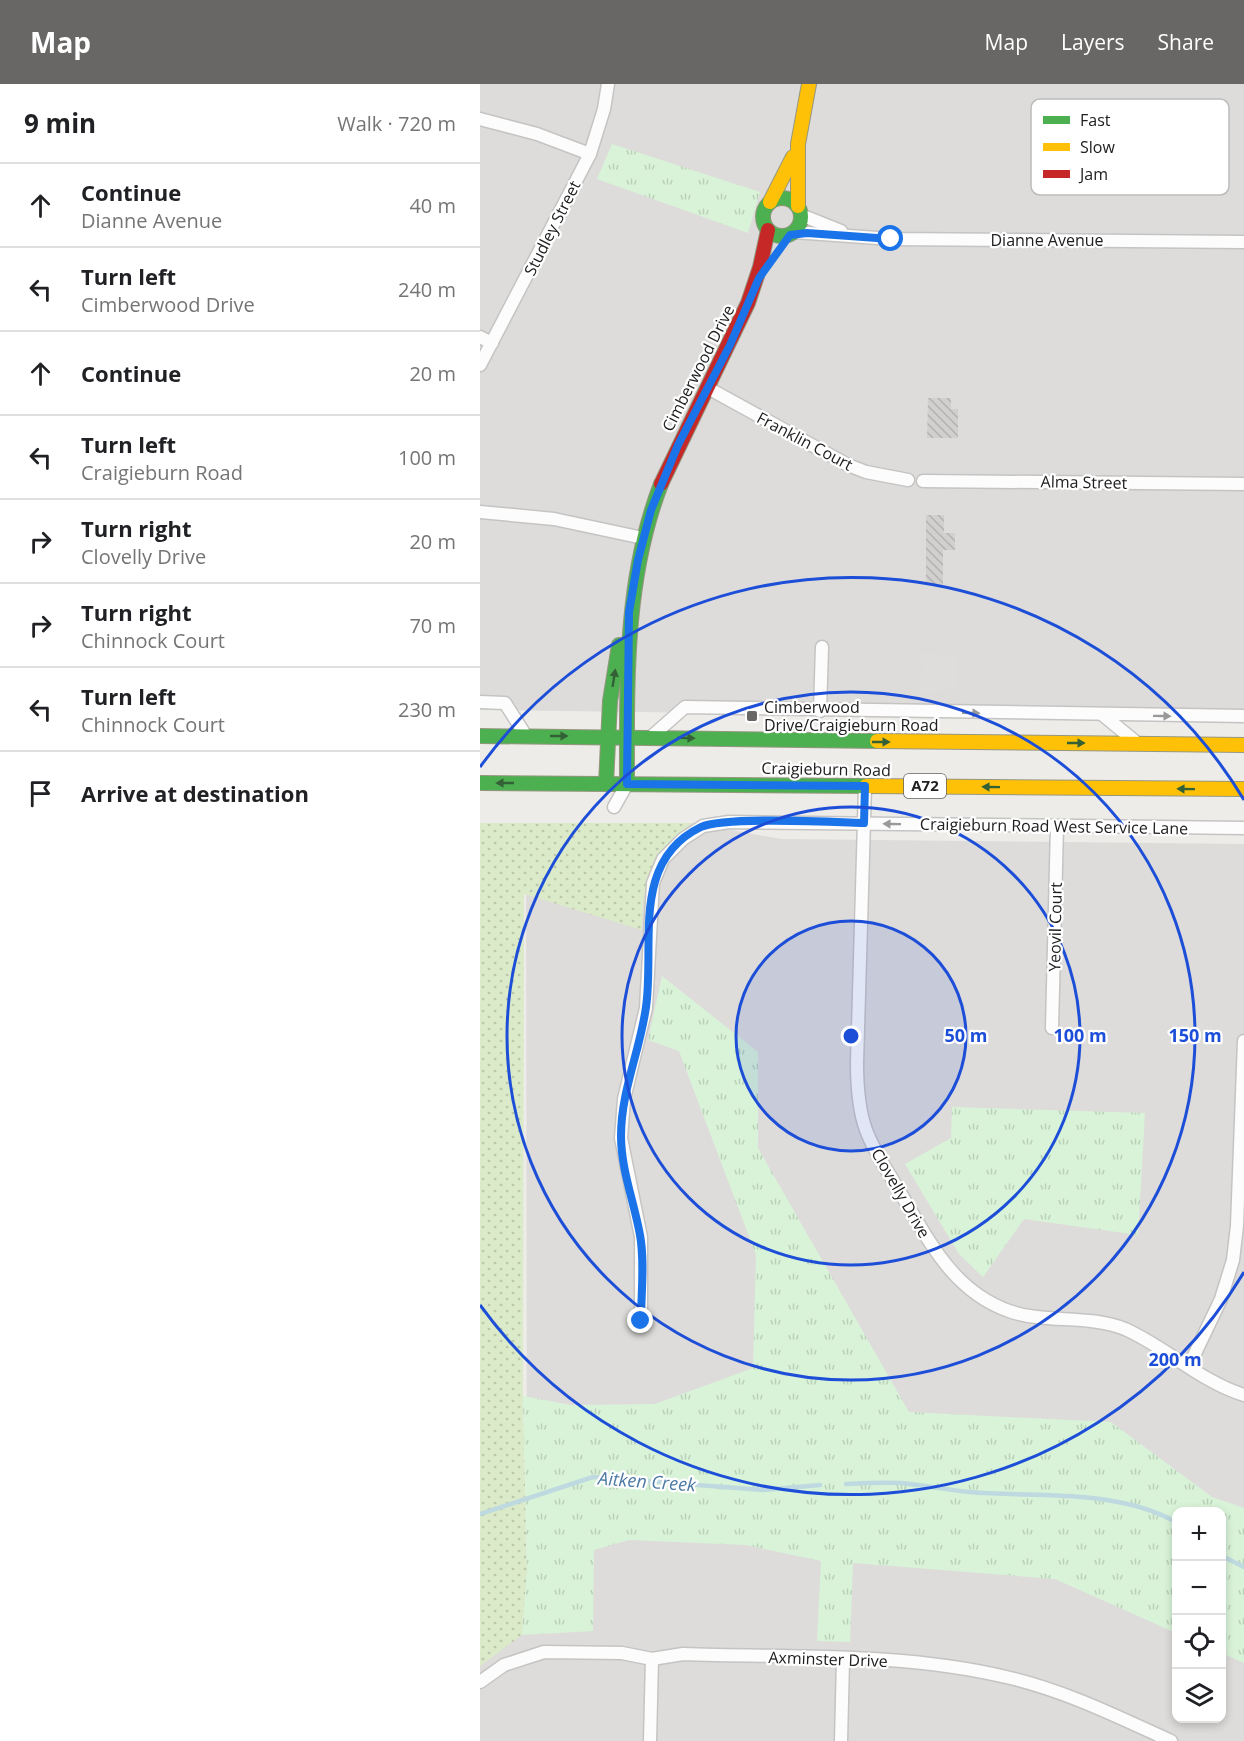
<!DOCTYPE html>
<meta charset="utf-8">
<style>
body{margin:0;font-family:"Open Sans",sans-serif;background:#f2f2f2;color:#202124}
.controls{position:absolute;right:18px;bottom:18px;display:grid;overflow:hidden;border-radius:12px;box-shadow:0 3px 9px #0003}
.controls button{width:54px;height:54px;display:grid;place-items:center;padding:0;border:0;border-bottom:2px solid #e0e0e0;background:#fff;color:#202124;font:30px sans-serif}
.stop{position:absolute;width:18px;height:18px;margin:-14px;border:4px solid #1a73e8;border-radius:50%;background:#fff}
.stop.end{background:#1a73e8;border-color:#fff;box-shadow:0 2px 6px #0008}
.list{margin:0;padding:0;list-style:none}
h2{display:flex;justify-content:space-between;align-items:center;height:78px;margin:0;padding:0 24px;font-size:26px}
h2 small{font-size:20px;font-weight:400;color:#757577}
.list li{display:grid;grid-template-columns:39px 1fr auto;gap:18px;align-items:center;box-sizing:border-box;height:84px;padding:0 24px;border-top:2px solid #e0e0e0}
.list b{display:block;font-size:22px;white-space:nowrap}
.list p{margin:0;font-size:20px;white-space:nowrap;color:#757577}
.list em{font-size:20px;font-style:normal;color:#757577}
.icon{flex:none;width:33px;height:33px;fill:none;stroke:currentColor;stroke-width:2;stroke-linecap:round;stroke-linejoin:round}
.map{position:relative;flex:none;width:764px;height:1657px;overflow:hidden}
header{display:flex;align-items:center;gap:36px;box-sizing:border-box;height:84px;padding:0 30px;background:#686766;color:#fff}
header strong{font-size:28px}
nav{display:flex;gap:33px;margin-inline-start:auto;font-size:21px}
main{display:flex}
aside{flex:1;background:#fff}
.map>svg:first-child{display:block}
.residential{fill:#dddcda;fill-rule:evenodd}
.grass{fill:url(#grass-dots)}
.park{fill:url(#park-tufts)}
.parking{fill:#dedddc}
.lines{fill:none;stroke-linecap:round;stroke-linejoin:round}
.stream{stroke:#bed9e0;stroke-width:4.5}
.building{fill:url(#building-back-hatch)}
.street-casing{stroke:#c5c4c3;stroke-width:15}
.fast-casing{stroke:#969781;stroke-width:16}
.slow-casing{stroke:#969781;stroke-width:16}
.jam-casing{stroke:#969781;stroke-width:16}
.street{stroke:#fcfcfc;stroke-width:12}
.fast{stroke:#4caf50;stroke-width:14}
.slow{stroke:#ffc107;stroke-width:14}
.jam{stroke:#c62828;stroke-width:14}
.oneway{fill:#346036}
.oneway2{fill:#999}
.route{stroke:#1a73e8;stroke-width:8}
.ring{fill:none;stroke:#1d4ed8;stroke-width:3}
.poi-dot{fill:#686766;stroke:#fff;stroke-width:2}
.labels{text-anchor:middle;stroke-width:4.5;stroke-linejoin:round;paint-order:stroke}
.shield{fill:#fff;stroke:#636363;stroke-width:1.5}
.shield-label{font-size:15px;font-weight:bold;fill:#202020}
.street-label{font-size:16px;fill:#202020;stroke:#fff}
.poi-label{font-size:16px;fill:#202020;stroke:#fff;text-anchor:start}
.water-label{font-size:18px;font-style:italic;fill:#4d7aa5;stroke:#fff}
.key{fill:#fff;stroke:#bcbcbc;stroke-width:1.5}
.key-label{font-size:16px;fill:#202020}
.centre{fill:#1d4ed8;stroke:#fff;stroke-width:3}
.ring-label{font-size:18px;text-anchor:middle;font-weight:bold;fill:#1d4ed8;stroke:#fff;stroke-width:4.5;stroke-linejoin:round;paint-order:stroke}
</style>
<header>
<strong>Map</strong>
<nav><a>Map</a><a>Layers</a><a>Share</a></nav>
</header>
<main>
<aside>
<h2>9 min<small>Walk · 720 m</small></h2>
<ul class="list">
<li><svg class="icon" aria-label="ahead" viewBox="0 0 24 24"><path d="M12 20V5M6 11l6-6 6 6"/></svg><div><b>Continue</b><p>Dianne Avenue</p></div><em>40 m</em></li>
<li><svg class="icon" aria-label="left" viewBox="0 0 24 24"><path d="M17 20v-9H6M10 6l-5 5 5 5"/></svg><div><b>Turn left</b><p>Cimberwood Drive</p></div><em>240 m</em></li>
<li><svg class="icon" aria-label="ahead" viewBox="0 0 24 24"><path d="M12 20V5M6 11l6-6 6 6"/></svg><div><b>Continue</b></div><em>20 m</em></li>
<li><svg class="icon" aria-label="left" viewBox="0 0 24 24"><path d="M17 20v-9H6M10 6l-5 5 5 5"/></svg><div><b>Turn left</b><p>Craigieburn Road</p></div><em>100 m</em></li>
<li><svg class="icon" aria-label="right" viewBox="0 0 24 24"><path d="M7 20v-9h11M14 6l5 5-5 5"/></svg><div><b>Turn right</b><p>Clovelly Drive</p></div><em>20 m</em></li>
<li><svg class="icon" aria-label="right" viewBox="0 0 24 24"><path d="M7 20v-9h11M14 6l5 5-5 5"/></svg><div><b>Turn right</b><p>Chinnock Court</p></div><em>70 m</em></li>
<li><svg class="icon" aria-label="left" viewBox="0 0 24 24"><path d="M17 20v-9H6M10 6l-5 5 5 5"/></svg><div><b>Turn left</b><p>Chinnock Court</p></div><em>230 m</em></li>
<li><svg class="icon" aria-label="arrive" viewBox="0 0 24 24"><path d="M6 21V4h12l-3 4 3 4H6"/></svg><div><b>Arrive at destination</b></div></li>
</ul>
</aside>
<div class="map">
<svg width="764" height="1657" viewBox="0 0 764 1657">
<defs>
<pattern id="grass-dots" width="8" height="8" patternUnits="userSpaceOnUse" patternTransform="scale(1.5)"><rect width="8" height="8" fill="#dbeac9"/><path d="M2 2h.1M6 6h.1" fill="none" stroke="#bcc8ac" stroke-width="1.8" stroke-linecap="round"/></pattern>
<pattern id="park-tufts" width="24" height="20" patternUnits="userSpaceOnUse" patternTransform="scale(1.5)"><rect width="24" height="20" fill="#d9f3d8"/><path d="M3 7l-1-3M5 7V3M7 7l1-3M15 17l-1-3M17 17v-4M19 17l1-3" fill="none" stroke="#bad0b9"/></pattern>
<pattern id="building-back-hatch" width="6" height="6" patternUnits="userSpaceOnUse" patternTransform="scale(1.5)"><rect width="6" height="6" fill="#d2d0ce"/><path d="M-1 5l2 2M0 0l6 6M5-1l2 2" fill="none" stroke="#b4b2b1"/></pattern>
</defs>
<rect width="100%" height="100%" fill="#eeece9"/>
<g class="residential">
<polygon points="0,0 764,0 764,636 0,626"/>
<path d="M 46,739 L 212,739 L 301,755 L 764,760 L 764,1657 L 0,1657 L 0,1581 L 47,1486 ZM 696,1428 L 742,1428 L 742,1634 L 696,1634 Z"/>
</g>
<path class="grass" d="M 0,739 L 212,739 C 170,772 163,793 162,846 L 44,810 L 43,1312 L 47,1486 L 42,1551 L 0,1582 Z"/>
<g class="park">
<polygon points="132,60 280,108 268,149 117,95"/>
<polygon points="182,892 278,968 278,1064 429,1328 631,1338 732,1413 764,1424 764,1579 742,1569 742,1428 696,1428 696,1549 575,1495 373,1479 370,1558 337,1557 341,1477 266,1461 149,1456 114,1466 113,1547 42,1551 47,1486 43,1312 91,1321 175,1320 273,1284 276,1171 199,967 168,956"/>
<polygon points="472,1023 665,1029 658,1151 544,1135 503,1193 479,1170 425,1080 471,1054"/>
</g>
<polygon class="parking" points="442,568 477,572 477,604 441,609"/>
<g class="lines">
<g class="stream">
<path d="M 366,1400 C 384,1399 403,1398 421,1399 C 444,1401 467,1406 489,1408 C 557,1414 635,1404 696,1438"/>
<polyline points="0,1430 113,1393 283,1406 340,1401"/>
<polyline points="742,1472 764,1483"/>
</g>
</g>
<g class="building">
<polygon points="448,314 471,314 471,325 478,325 478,354 447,354"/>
<polygon points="446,431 464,431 464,449 475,449 475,466 463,466 463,501 446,501"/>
</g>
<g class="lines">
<g class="street-casing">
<g id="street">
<polyline points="0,35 57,50 110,70"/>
<polyline points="321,131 361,147"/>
<polyline points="314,148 411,155 764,158"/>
<polyline points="0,253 12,259"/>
<polyline points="0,281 110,70 124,25 128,0"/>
<polyline points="228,304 368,381 386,388 428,396"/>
<polyline points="443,397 764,400"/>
<polyline points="0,428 74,435 163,454"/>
<polyline points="0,618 25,619 46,652"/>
<polyline points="340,627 342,563"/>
<polyline points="623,631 657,659"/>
<polyline points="171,653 205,623 764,632"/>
<path d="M 385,702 L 377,979 C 377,1001 378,1024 386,1046 C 394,1068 409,1089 421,1110 C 449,1157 473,1207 529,1227 C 566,1240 607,1230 645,1245 C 686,1263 721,1298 764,1311"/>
<polyline points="134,723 147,700"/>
<polyline points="572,944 577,742"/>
<polyline points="161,1237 161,1153 141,1054 144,1015 166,924 173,799 183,775 203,755 223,742 249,738 764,744"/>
<polyline points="709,1282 741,1215 753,1176 757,1142 764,957"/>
<path d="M 0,1598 L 24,1581 L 64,1568 L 142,1569 L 172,1575 L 203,1570 C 310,1574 421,1568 526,1593 C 584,1606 638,1633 691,1657"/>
<polyline points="170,1657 172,1575"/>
<polyline points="361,1657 363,1576"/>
</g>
</g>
<g class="fast-casing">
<g id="fast">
<circle cx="302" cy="133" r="19"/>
<polyline points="0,652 397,657"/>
<polyline points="0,699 386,702"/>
<polyline points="126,700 130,617 139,561"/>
<path d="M 147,700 C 147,598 144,496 181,400"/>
</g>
</g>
<g class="slow-casing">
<g id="slow">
<polyline points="290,118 313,73"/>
<polyline points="318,122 318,60 329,0"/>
<polyline points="397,657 764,661"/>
<polyline points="386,702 764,705"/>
</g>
</g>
<g class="jam-casing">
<polyline id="jam" points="181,400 268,219 280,183 288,146"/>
</g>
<use href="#street" class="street"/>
<use href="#fast" class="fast"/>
<use href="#slow" class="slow"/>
<use href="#jam" class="jam"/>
</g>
<defs><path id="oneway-solid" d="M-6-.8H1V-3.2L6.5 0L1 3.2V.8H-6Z" transform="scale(1.5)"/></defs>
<g class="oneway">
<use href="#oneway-solid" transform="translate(134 594) rotate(-81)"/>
<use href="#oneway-solid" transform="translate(79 652)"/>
<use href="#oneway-solid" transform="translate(206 654) rotate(1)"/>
<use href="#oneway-solid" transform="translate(401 658)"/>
<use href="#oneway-solid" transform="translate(596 659)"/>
<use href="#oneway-solid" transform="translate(25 699) rotate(-180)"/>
<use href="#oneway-solid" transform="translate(511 703) rotate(-179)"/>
<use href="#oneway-solid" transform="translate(706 705) rotate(-179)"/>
</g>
<g class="oneway2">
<use href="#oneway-solid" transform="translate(491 629) rotate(1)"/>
<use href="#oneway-solid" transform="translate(682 632) rotate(1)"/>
<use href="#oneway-solid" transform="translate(412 740) rotate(-179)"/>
</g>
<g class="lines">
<path class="route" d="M 161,1237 C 161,1210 165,1178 160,1151 C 154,1118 141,1085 141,1052 C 141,1007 160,967 166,923 C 175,861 150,777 221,743 C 245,732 353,738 384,739 L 385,702 L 147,700 L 149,528 L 158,476 L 171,426 L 198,361 L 250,261 L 279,194 L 310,151 L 327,149 L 411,155"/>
</g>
<circle cx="371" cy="952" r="115" fill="#1d4ed8" fill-opacity=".12"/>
<g class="ring">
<circle cx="371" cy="952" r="115"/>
<circle cx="371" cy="952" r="229"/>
<circle cx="371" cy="952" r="344"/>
<path d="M764 1188A458 458 0 0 1 0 1221M0 683A458 458 0 0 1 764 716"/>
</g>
<rect class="poi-dot" x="266" y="626" width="12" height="12" rx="3"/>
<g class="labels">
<rect class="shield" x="424" y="690" width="42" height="24" rx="4.5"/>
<g class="shield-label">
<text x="445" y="707">A72</text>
</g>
<g class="street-label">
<text transform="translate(72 144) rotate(-63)" y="6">Studley Street</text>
<text x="567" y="162">Dianne Avenue</text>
<text transform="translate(218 284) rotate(-63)" y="6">Cimberwood Drive</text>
<text transform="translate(325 357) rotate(28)" y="6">Franklin Court</text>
<text transform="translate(604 398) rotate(1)" y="6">Alma Street</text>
<text transform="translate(346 685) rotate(1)" y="6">Craigieburn Road</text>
<text transform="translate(574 742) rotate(1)" y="6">Craigieburn Road West Service Lane</text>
<text transform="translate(575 843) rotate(-89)" y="6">Yeovil Court</text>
<text transform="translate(421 1109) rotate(60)" y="6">Clovelly Drive</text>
<text transform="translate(348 1575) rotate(2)" y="6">Axminster Drive</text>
</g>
<g class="poi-label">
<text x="284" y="629">Cimberwood<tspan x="284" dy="18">Drive/Craigieburn Road</tspan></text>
</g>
<g class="water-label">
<text transform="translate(167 1398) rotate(4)" y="6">Aitken Creek</text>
</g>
</g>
<rect x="551" y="15" width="198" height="96" rx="9" class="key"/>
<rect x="563" y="32" width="27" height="8" fill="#4caf50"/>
<rect x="563" y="59" width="27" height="8" fill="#ffc107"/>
<rect x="563" y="86" width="27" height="8" fill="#c62828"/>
<g class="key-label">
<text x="600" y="42">Fast</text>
<text x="600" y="69">Slow</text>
<text x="600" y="96">Jam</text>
</g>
<circle cx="371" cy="952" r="9" class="centre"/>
<g class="ring-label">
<text x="486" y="958">50 m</text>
<text x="600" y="958">100 m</text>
<text x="715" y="958">150 m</text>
<text x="695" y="1282">200 m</text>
</g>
</svg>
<div class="controls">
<button>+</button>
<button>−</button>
<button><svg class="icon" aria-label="locate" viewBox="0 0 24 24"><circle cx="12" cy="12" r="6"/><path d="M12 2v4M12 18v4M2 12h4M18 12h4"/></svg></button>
<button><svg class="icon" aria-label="layers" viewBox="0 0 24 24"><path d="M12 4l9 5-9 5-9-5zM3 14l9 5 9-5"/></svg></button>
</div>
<div class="stop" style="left:411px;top:155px"></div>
<div class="stop end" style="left:161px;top:1237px"></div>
</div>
</main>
